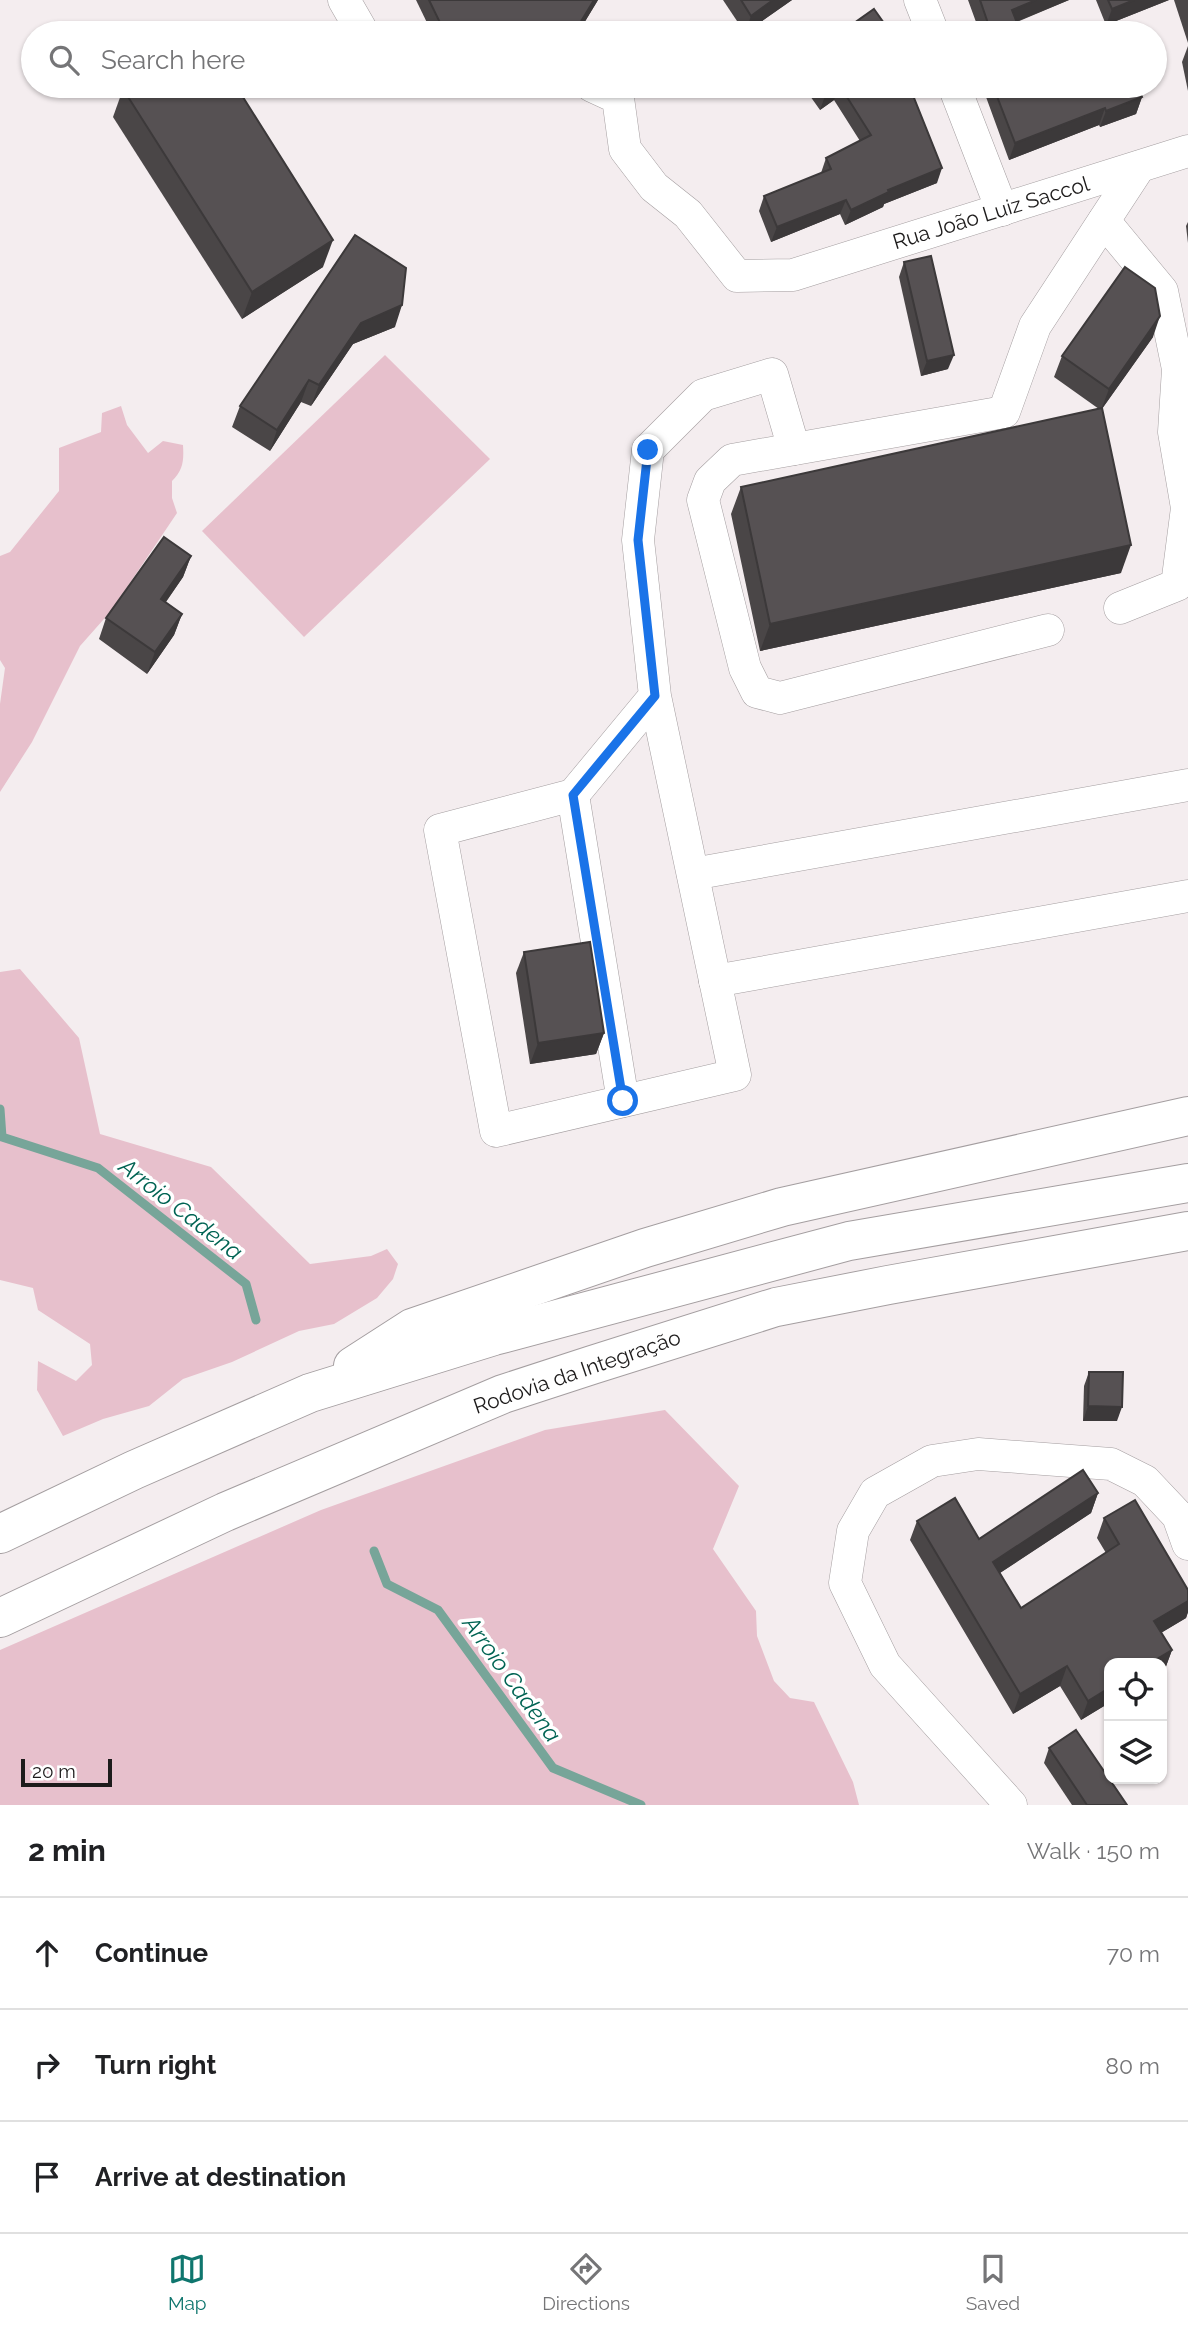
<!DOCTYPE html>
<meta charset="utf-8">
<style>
body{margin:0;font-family:Raleway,sans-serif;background:#f6f6f6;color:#202124}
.controls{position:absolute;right:21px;bottom:21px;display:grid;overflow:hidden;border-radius:14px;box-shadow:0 2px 5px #0004}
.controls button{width:63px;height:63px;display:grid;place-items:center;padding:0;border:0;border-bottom:2px solid #e0e0e0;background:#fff;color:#202124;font:35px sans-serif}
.scale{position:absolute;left:21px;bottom:18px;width:91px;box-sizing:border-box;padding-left:7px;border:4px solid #1d1b1b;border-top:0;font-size:19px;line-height:24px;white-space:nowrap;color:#1d1b1b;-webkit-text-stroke:5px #fff;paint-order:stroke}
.stop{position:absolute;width:21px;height:21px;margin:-16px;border:5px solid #1a73e8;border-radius:50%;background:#fff}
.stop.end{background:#1a73e8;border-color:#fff;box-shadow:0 2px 7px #0008}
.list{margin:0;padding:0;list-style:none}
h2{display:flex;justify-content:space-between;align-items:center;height:91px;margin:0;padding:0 28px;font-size:30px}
h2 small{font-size:23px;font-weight:400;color:#757577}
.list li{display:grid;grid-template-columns:46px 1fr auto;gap:21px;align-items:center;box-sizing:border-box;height:112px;padding:0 28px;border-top:2px solid #e0e0e0}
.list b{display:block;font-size:26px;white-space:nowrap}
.list em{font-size:23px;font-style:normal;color:#757577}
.icon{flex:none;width:38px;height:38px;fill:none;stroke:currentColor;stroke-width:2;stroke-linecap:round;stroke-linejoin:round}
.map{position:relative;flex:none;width:1188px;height:1805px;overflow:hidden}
.search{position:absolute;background:#fff;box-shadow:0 2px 5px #0004;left:21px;right:21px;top:21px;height:77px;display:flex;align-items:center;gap:18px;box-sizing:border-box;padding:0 24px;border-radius:38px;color:#757577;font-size:26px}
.sheet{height:427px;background:#fff}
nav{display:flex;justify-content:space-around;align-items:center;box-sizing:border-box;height:98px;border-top:2px solid #e0e0e0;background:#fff;font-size:19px;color:#757577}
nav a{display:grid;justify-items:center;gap:4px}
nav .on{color:#0f766e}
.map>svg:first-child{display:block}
.green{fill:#e7c0cc}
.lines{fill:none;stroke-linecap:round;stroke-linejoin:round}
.stream{stroke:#77a599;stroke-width:9}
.minor-casing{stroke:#a49ea0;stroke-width:33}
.highway-casing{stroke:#a49ea0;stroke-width:40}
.minor{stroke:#fff;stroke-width:32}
.highway{stroke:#fff;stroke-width:38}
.wall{fill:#4a4647}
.shaded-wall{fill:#3c393a}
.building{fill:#565153;stroke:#3c393a;stroke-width:2}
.route{stroke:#1a73e8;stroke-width:9}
.labels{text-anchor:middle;stroke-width:7;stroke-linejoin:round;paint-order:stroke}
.street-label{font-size:21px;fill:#1d1b1b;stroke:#fff}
.water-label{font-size:23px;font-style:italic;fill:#006353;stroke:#fff}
</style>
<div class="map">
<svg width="1188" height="1805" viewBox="0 0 1188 1805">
<rect width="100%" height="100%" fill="#f4edef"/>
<g class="green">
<polygon points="385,355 490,459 304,637 202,531"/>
<path d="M 121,406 L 127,425 L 148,453 L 163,441 L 183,445 C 184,461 183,470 172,481 L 172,498 L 177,513 L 111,611 L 80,646 L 32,742 L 0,792 L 0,704 L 5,668 L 0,660 L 0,556 L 10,552 L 59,491 L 59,448 L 101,432 L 102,413 Z"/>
<polygon points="20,969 79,1038 100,1134 211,1167 310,1264 371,1256 387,1249 398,1264 393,1279 377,1298 334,1324 299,1331 232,1362 183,1379 149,1406 103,1419 63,1436 37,1390 38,1361 76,1381 92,1365 90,1344 38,1310 33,1288 0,1280 0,972"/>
<polygon points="665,1410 739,1486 713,1549 756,1611 757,1636 774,1681 790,1698 814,1702 853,1782 859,1805 0,1805 0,1650 321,1510 545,1430"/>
</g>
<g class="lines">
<g class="stream">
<polyline points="0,1109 2,1137 98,1168 246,1284 256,1320"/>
<polyline points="374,1551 387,1584 438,1610 553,1768 641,1805"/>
</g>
<g class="minor-casing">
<g id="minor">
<polyline points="344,0 363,33"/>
<polyline points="920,0 933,33"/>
<polyline points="592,86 618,98 625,149 654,187 688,214 737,276 793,275 1188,151"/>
<polyline points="954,86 1002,210"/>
<polyline points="1104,221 1162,291 1178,369 1174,432 1187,508 1177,585 1120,608"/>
<polyline points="1048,630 780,698 757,692 745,668 703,500 710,481 732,460 1004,412 1035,326 1139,167"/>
<polyline points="655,696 573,795 440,830 496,1131 735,1075 655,696 638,540 648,450 703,395 772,374 794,449"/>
<polyline points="573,795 623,1101"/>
<polyline points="693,874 1188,785"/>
<polyline points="715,981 1188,896"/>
<polyline points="1011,1805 885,1665 845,1583 853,1531 875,1493 932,1461 978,1454 1111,1464 1145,1481 1178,1516 1188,1544"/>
</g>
</g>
<g class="highway-casing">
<g id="highway">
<polyline points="353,1366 412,1328 645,1248 782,1207 1188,1116"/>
<polyline points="0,1534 134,1470 310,1393 494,1336 849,1241 1188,1183"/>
<polyline points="0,1618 225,1512 503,1394 592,1365 776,1307 888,1285 1188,1231"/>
</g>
</g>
<use href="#minor" class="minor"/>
<use href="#highway" class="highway"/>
</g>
<g class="wall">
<polygon points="416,0 598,0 578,33 432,33"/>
<polygon points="723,0 792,0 745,33"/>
<polygon points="968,0 1069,0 1017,22 1021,33 980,33"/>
<polygon points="1096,0 1169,0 1106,25"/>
<polygon points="1174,0 1188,0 1188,43"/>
<polygon points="1188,46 1188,91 1182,62"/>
<polygon points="525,86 545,86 540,95"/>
<polygon points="803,86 907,86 937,183 884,204 883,207 845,225 840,214 771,242 759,211 764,196 821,173 826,158 860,141 834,100 820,110"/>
<polygon points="982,86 1137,86 1142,97 1136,114 1100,127 1099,125 1009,160"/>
<polygon points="123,89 323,267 242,319 113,117"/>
<polygon points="1188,222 1188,243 1186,226"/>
<polygon points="355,235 395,327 353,344 311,406 301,402 270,451 232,427 240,406"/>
<polygon points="904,262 948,369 921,376 899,277"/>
<polygon points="1153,337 1102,409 1121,573 760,651 731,514 741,487 1099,409 1054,377 1062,356"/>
<polygon points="191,556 183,577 166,602 182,614 174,635 147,674 99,639 106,618"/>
<polygon points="524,952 604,1033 596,1054 530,1064 516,973"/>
<polygon points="1089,1372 1117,1421 1083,1421 1084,1386"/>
<polygon points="1098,1493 1091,1513 1000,1573 1021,1608 1106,1553 1097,1538 1104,1518 1188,1590 1188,1612 1186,1618 1161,1633 1172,1650 1165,1669 1162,1671 1162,1663 1109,1663 1109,1703 1081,1720 1060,1686 1013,1714 910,1540 917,1521 979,1539"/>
<polygon points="1049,1748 1127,1805 1072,1805 1044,1763"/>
</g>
<g class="shaded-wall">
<polygon points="594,0 598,0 578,33 574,33"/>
<polygon points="773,0 792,0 745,33 751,16"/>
<polygon points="1036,0 1069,0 1006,26 1012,10"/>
<polygon points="1134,0 1169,0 1106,25 1112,9"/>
<polygon points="840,86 834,100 820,110 825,96"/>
<polygon points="1142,97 1136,114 1100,127 1106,111"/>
<polygon points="1105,108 1099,125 1009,160 1015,143"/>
<polygon points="942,168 937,183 884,204 883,207 845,225 851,210 888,190"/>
<polygon points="846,200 840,214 771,242 777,227"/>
<polygon points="333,240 323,267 242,319 252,292"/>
<polygon points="402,305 395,327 353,344 311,406 319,385 361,323"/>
<polygon points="1160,316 1153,337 1101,410 1109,389"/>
<polygon points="954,355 948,369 921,376 927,361"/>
<polygon points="309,380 301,402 270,451 277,430"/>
<polygon points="1131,545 1121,573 760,651 770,624"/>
<polygon points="191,556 183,577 153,620 161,599"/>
<polygon points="182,614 174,635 147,674 155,652"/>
<polygon points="604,1033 596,1054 530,1064 538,1043"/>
<polygon points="1088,1406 1122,1407 1117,1421 1083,1421"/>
<polygon points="1098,1493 1091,1513 986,1582 993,1562"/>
<polygon points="1188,1601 1188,1612 1186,1618 1147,1641 1154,1621"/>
<polygon points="1172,1650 1165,1669 1162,1671 1162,1663 1150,1663"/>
<polygon points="1067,1666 1060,1686 1013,1714 1020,1694"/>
<polygon points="1109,1688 1109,1703 1081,1720 1088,1701"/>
</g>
<g class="building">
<polygon points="429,0 594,0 574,33 471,33 466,30 464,33 445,33"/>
<polygon points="741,0 773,0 751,16"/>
<polygon points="980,0 1036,0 1012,10 1021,33 988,33 991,32"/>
<polygon points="1108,0 1134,0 1112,9"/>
<polygon points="874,9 891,33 840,33"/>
<polygon points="129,86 236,86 333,240 252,292 123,89"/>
<polygon points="818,86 839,86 825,96"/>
<polygon points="840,86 907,86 914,98 942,168 888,190 889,192 851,210 846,200 777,227 764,196 831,169 826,158 871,135"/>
<polygon points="993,86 1137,86 1142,97 1106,111 1105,108 1015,143"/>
<polygon points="355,235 406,268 402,305 361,323 319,385 309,380 277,430 240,406"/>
<polygon points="931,256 954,355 927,361 904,262"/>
<polygon points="1125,267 1155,288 1160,316 1109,389 1062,356"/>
<polygon points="1102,408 1131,545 770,624 741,487"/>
<polygon points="164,537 191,556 161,599 182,614 155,652 106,618"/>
<polygon points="590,942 604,1033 538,1043 524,952"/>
<polygon points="1089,1372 1123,1372 1122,1407 1088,1406"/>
<polygon points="1083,1470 1098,1493 993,1562 1021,1608 1119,1544 1104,1518 1135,1500 1188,1590 1188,1601 1154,1621 1172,1650 1150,1663 1109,1663 1109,1688 1088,1701 1067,1666 1020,1694 917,1521 955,1498 979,1539"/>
<polygon points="1076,1730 1127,1805 1087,1805 1049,1748"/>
</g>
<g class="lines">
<polyline class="route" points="623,1101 573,795 655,696 638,540 648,450"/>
</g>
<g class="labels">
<g class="street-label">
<text transform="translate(991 213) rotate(-17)" y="7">Rua João Luiz Saccol</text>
<text transform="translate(577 1372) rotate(-19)" y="7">Rodovia da Integração</text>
</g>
<g class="water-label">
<text transform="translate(181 1209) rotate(38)" y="8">Arroio Cadena</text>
<text transform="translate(512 1679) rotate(54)" y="8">Arroio Cadena</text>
</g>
</g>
</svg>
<div class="controls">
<button><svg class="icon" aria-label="locate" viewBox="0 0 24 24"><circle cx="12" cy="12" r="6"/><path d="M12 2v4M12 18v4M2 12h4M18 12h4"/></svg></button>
<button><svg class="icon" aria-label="layers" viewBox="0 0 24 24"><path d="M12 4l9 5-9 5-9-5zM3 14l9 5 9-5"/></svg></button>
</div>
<div class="scale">20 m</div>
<div class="stop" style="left:623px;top:1101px"></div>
<div class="stop end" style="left:648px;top:450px"></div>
<div class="search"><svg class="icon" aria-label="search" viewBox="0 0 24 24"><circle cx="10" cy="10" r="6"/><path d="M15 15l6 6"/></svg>Search here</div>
</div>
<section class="sheet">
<h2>2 min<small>Walk · 150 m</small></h2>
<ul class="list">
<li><svg class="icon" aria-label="ahead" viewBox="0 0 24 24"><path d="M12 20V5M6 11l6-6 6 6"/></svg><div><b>Continue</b></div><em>70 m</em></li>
<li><svg class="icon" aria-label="right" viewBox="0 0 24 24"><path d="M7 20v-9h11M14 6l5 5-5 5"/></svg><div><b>Turn right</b></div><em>80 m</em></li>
<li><svg class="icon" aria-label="arrive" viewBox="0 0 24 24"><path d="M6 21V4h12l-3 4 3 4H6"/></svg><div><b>Arrive at destination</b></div></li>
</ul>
</section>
<nav>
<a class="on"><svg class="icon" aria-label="map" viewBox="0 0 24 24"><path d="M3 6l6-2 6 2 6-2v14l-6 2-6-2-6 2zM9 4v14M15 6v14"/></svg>Map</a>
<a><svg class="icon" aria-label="directions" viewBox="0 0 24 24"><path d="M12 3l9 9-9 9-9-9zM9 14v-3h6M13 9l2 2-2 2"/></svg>Directions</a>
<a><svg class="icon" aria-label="saved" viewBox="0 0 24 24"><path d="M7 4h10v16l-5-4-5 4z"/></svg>Saved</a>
</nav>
